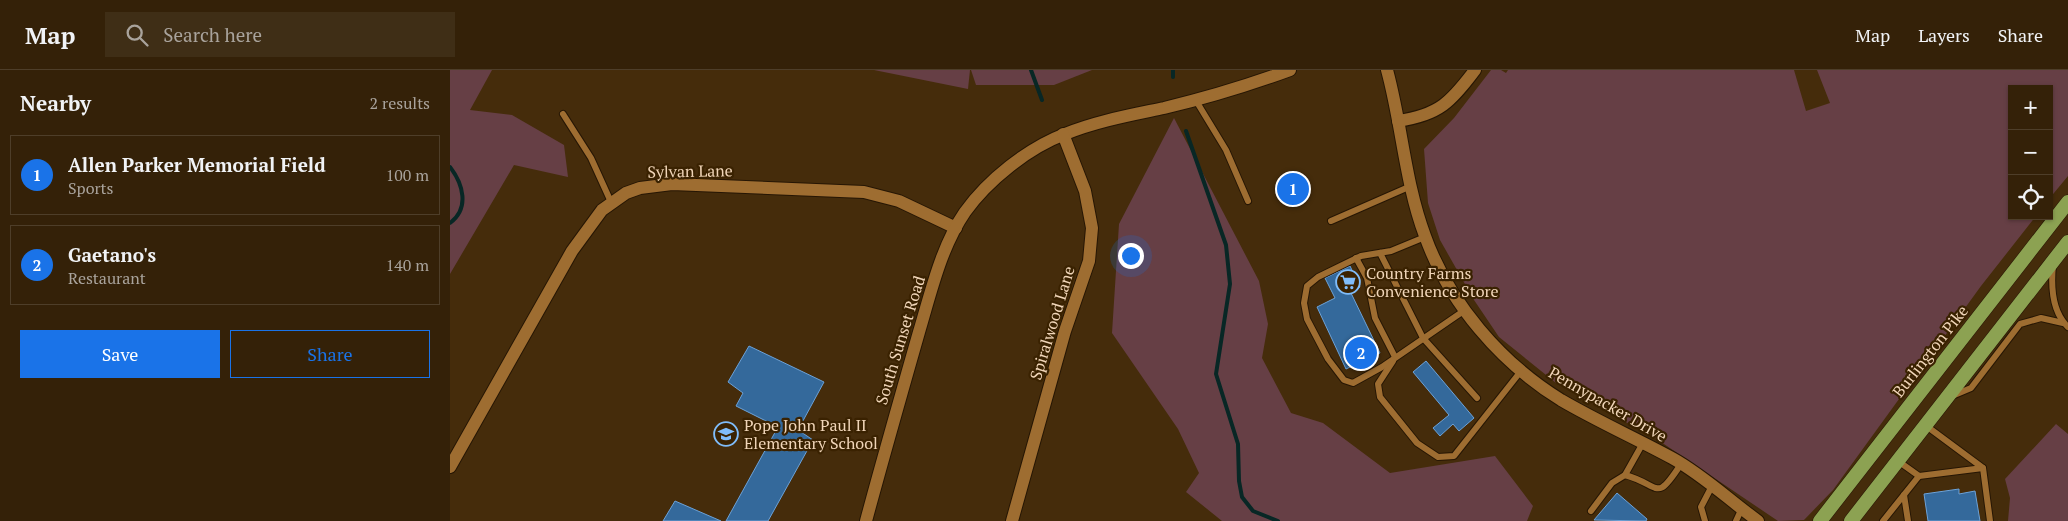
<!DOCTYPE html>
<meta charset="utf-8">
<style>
body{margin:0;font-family:"PT Serif",serif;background:#3f2e16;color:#f1f3f6}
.controls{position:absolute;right:15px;top:15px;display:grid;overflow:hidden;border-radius:0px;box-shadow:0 1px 4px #0004}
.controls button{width:45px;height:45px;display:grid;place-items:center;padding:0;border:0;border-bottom:1px solid #4e3e29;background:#342108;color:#f1f3f6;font:25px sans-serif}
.you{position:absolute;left:680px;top:185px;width:18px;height:18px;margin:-12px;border:4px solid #fff;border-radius:50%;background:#1a73e8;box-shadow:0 0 0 8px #1a73e833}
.badge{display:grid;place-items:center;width:32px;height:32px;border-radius:50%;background:#1a73e8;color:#fff;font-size:16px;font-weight:700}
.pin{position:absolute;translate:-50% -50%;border:2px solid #fff;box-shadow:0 1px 5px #0006}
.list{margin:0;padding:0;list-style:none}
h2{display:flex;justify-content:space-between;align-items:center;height:65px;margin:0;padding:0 20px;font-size:21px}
h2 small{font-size:16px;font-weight:400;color:#a9a39c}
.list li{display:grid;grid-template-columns:32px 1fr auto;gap:15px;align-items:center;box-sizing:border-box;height:80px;margin:0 10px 10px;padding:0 10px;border:1px solid #4e3e29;border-radius:0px}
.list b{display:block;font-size:19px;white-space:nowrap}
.list p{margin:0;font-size:16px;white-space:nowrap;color:#a9a39c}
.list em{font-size:16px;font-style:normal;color:#a9a39c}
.actions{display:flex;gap:10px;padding:15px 20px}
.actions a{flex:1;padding:11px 0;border:1px solid #1a73e8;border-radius:0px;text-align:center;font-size:18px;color:#1a73e8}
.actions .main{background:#1a73e8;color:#fff}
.icon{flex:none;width:28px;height:28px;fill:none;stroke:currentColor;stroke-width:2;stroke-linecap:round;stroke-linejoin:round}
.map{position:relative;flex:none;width:1618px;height:451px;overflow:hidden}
header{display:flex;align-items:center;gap:30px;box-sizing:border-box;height:70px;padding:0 25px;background:#342108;border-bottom:1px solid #4e3e29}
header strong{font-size:24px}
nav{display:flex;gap:28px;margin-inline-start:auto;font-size:18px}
.search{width:350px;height:45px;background:#3f2e16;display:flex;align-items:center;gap:12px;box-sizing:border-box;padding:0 18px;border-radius:0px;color:#a9a39c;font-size:19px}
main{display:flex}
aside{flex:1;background:#342108}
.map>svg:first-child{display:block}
.green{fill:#663f45}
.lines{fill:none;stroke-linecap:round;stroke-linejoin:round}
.stream{stroke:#082725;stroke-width:4}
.building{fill:#34699b;stroke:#6ca2d8}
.service-casing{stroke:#261604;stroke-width:8}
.minor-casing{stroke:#261604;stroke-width:14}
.tertiary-casing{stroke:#261604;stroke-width:14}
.trunk-casing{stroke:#261604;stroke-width:15}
.service{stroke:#9e6d31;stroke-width:6}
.minor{stroke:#9e6d31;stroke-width:12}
.tertiary{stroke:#9e6d31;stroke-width:12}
.trunk{stroke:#8ca252;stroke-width:14}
.labels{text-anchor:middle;stroke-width:4.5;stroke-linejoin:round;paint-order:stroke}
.street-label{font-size:16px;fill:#f0d5b8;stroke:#3a2201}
.poi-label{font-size:16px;fill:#f0d5b8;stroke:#3a2201;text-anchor:start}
</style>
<header>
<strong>Map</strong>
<div class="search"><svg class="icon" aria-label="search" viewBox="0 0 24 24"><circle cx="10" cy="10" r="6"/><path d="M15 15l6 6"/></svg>Search here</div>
<nav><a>Map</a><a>Layers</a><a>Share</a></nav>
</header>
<main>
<aside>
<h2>Nearby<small>2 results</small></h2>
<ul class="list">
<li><span class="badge">1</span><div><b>Allen Parker Memorial Field</b><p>Sports</p></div><em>100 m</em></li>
<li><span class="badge">2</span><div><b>Gaetano's</b><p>Restaurant</p></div><em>140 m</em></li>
</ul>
<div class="actions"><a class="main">Save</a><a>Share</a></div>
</aside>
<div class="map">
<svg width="1618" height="451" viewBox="0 0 1618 451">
<rect width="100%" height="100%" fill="#452c0b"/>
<g class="green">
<polygon points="0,0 42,0 20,40 62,45 114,75 118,107 64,95 0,204"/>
<polygon points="424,0 520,0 518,19"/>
<polygon points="521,0 642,0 604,15 526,15"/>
<polygon points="1041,0 1051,0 1056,3 1058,0 1344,0 1356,41 1380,33 1367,0 1618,0 1618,106 1599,129 1599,19 1562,19 1562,146 1586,146 1531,216 1383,420 1354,450 1328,451 1208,370 1106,313 1049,267 1024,230 990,170 978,133 974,79 1004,48"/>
<polygon points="724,48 809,211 818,254 812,288 841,343 873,353 940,403 1045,386 1083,436 1077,451 772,451 736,422 749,403 728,359 662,263 669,154"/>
<polygon points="1606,354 1618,364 1618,451 1558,451 1560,428 1555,409"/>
</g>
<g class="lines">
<g class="stream">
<polyline points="581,0 592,30"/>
<polyline points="723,0 723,7"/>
<polyline points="736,61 776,175 780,214 766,304 788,374 789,411 792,427 803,441 828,451"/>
<path d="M 0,97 C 13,114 20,138 0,153"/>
</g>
</g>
<g class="building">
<polygon points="900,196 910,217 900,221 930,283 896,299 867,237 885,228 875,208"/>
<polygon points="299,276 374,312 348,360 363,370 318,451 276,451 328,357 286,336 293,323 278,312"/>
<polygon points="976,291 1024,348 1009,361 1003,354 990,366 983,358 999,345 963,302"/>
<polygon points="1509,419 1509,424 1525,421 1530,451 1478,451 1474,424"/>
<polygon points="1167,423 1197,449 1196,451 1144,450"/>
<polygon points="225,431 271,451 213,451"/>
</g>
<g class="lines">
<g class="service-casing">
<g id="service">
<polyline points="745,29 776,80 798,131"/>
<polyline points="113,44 141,88 161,132"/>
<polyline points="881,151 961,116"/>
<polyline points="975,167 941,181 911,186 868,207 857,216 854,233 857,249 878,289 894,310 903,313 932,297 1015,240"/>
<polyline points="930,183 973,268 1027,328"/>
<polyline points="906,188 917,208 925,248 945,287"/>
<path d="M 1603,195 C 1601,215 1602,242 1618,257"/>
<polyline points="943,291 928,314 930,327 967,373 988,387 1004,386 1071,301"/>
<polyline points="1502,326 1521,318 1570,254 1591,248 1613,253"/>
<polyline points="1475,355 1533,398 1540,451"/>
<polyline points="1448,391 1469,406"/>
<polyline points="1175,405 1193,373"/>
<polyline points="1454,425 1458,451"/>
<path d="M 1141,441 L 1162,413 L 1175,405 C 1211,415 1205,434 1231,394"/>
<polyline points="1255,451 1251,437 1262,416"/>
<polyline points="1286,451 1292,438"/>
<polyline points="1433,451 1469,406 1533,398"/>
</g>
</g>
<g class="minor-casing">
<g id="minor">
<polyline points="0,397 122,181 152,140 176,123 190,118 222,114 414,122 449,131 506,158"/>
<path d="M 416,451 C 433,388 451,325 469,262 C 481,222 491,177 515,142 C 538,110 578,78 615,64 C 647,51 681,45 714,38 C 756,28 799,15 840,0"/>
<polyline points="562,451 615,261 639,191 642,158 635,121 613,64"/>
</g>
</g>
<g class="tertiary-casing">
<g id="tertiary">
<path d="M 937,0 C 952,55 955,113 975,166 C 999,233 1051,293 1111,330 C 1147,351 1185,368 1222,388 C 1253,405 1279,430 1308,451"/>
<path d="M 948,51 C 989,45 1001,32 1025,0"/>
</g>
</g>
<g class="trunk-casing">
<g id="trunk">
<polyline points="1370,451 1618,132"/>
<polyline points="1401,451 1618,172"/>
</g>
</g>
<use href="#service" class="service"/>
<use href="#minor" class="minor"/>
<use href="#tertiary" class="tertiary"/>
<use href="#trunk" class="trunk"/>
</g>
<defs>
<g id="supermarket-ring" transform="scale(1.25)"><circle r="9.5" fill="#3a2201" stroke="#80bdfa" stroke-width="1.5"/><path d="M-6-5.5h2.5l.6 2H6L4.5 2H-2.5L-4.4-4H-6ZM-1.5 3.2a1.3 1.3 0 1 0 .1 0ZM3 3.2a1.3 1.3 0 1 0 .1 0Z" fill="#80bdfa"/></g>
<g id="school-ring" transform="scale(1.25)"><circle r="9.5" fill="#3a2201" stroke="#80bdfa" stroke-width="1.5"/><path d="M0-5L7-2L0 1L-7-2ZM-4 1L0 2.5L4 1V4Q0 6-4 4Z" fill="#80bdfa"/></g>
</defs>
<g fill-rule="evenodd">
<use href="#supermarket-ring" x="898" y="212"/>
<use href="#school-ring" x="276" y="364"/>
</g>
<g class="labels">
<g class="street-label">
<text transform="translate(240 101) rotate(-1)" y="6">Sylvan Lane</text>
<text transform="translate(602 253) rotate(-73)" y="6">Spiralwood Lane</text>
<text transform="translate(450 270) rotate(-73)" y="6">South Sunset Road</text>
<text transform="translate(1480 281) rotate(-52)" y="6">Burlington Pike</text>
<text transform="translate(1158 334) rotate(30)" y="6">Pennypacker Drive</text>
</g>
<g class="poi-label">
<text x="916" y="209">Country Farms<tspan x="916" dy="18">Convenience Store</tspan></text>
<text x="294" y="361">Pope John Paul II<tspan x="294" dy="18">Elementary School</tspan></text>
</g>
</g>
</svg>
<div class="controls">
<button>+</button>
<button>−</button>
<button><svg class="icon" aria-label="locate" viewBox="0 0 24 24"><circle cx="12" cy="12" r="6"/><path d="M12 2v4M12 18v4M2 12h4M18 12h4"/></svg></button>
</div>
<div class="you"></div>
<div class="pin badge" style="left:843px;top:119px">1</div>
<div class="pin badge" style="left:911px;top:283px">2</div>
</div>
</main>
